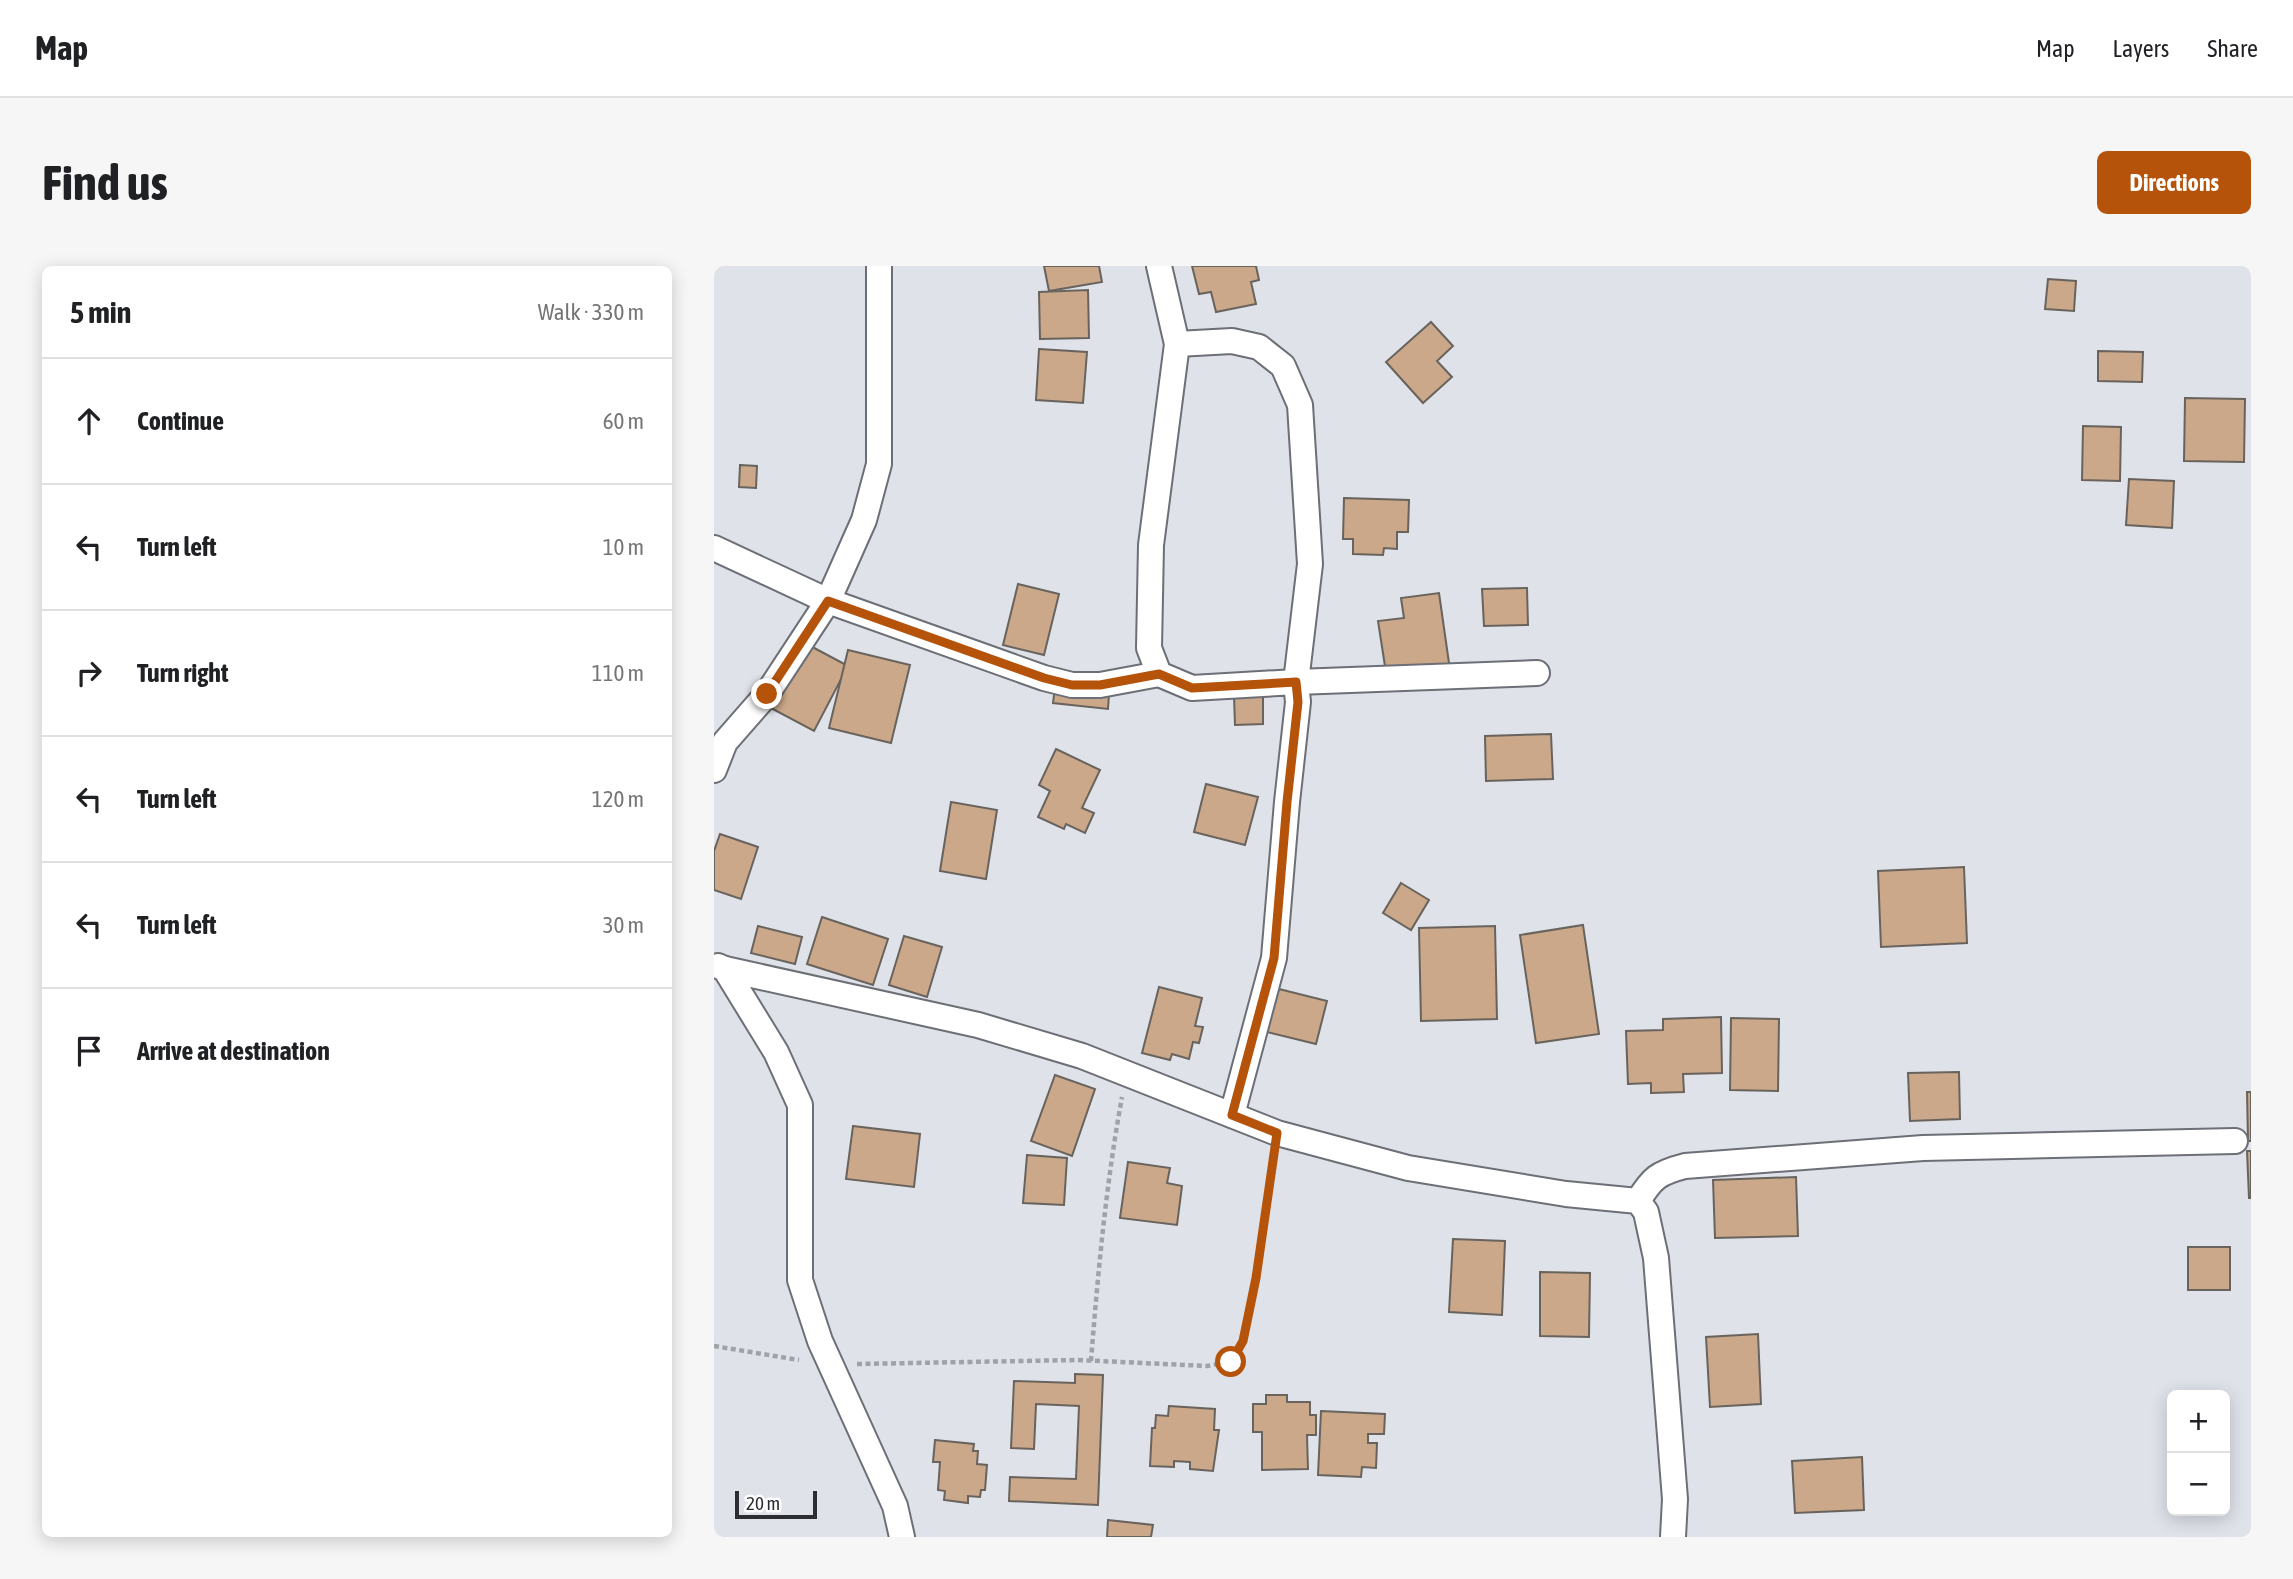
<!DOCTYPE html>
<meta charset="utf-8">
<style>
body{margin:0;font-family:"Asap Condensed",sans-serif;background:#f6f6f6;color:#202124}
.controls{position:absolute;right:21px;bottom:21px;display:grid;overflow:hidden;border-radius:10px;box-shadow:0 4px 18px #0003}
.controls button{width:63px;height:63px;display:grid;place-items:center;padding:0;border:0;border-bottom:2px solid #e0e0e0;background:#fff;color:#202124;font:35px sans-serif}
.scale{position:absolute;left:21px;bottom:18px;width:82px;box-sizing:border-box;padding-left:7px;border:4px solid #2b2d30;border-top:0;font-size:19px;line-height:24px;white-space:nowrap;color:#2b2d30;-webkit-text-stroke:5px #fff;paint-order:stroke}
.stop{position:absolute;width:21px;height:21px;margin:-16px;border:5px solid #b45309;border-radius:50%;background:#fff}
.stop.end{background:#b45309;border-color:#fff;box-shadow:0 2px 7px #0008}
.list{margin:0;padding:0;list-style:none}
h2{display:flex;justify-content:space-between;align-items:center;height:91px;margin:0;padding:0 28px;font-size:30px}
h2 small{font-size:23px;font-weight:400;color:#757577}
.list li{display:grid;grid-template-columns:46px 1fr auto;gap:21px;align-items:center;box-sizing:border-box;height:126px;padding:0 28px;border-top:2px solid #e0e0e0}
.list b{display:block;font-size:26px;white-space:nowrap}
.list em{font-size:23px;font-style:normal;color:#757577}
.icon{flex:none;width:38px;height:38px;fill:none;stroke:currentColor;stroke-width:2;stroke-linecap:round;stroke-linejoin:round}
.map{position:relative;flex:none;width:1537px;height:1271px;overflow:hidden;border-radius:10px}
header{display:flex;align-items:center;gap:42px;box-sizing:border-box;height:98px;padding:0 35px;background:#fff;border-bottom:2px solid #e0e0e0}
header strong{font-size:33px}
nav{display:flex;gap:38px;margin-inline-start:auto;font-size:24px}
.intro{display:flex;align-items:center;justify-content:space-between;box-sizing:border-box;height:168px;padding:0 42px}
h1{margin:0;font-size:49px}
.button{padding:18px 32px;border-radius:10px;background:#b45309;color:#fff;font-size:24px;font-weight:700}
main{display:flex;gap:42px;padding:0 42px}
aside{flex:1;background:#fff;border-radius:10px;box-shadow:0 4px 18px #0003}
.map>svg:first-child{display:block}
.building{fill:#caa889;stroke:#69635e;stroke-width:2}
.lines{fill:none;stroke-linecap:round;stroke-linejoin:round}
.minor-casing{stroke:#6c6f76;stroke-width:28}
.path{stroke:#9fa2a8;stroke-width:4.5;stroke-dasharray:5 3.5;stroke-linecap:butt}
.minor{stroke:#fff;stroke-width:24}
.route{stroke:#b45309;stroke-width:9}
</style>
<header>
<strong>Map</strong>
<nav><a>Map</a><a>Layers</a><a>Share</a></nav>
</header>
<div class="intro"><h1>Find us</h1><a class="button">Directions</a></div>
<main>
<aside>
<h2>5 min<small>Walk · 330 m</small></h2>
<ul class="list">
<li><svg class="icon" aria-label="ahead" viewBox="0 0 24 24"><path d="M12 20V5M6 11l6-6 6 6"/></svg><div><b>Continue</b></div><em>60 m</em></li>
<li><svg class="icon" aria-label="left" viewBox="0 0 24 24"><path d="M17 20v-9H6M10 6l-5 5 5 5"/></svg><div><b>Turn left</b></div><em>10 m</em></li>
<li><svg class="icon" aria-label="right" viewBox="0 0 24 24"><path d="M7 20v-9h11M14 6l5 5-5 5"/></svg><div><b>Turn right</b></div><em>110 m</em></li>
<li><svg class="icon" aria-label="left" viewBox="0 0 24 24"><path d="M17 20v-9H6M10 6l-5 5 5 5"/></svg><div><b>Turn left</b></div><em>120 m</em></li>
<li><svg class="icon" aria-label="left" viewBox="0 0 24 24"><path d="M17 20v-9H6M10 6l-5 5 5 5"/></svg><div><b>Turn left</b></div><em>30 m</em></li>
<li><svg class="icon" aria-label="arrive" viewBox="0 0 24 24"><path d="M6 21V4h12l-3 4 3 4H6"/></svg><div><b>Arrive at destination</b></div></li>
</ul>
</aside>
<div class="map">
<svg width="1537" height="1271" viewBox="0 0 1537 1271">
<rect width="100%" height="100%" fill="#dfe2e9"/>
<g class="building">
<polygon points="330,0 385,0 388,16 335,25"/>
<polygon points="478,0 542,0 545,14 537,16 542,38 502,46 497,26 485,28"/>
<polygon points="1334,13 1362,15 1360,45 1331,43"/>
<polygon points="374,24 375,72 326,73 325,26"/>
<polygon points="717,56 739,80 723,95 738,111 709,137 672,96"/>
<polygon points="325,83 373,86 369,137 322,134"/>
<polygon points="1384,85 1429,86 1428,116 1384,115"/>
<polygon points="1471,132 1531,133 1530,196 1470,195"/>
<polygon points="1369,160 1407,161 1406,215 1368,214"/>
<polygon points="26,199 43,200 42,222 25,221"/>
<polygon points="1415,213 1460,215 1458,262 1412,259"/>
<polygon points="630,232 695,234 694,266 683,266 683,283 670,282 669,289 639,288 639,273 629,273"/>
<polygon points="304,318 345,328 330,389 289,379"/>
<polygon points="813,322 814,359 770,360 768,323"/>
<polygon points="725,327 736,404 673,413 664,355 690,352 687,332"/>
<polygon points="89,376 134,400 100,465 55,441"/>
<polygon points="134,384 196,399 177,477 115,462"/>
<polygon points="341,421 395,428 394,443 339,437"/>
<polygon points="549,429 549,458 521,459 520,430"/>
<polygon points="837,468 839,513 772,515 771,470"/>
<polygon points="342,483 386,504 368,542 380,547 371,567 352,558 350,563 324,551 336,525 325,519"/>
<polygon points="492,518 544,531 531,579 480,566"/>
<polygon points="237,536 283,544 272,613 226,605"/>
<polygon points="6,568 44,581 27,633 0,624 0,585"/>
<polygon points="1250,601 1253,677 1167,681 1164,605"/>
<polygon points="687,617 715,634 697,664 669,647"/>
<polygon points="108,651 174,673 159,719 93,698"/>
<polygon points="869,659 885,768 822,777 806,669"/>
<polygon points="44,660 88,671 81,698 37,687"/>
<polygon points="781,660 783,753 707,755 705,662"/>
<polygon points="190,670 228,681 213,731 175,719"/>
<polygon points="445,721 488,732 481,760 489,761 485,777 479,776 475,793 458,788 456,794 428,787"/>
<polygon points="565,723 613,735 602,778 553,766"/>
<polygon points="1007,751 1008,807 969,808 970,826 937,827 937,817 914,818 912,765 949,764 949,753"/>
<polygon points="1017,752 1065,753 1064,825 1016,824"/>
<polygon points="1245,806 1246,853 1196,855 1194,807"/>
<polygon points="341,809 381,823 358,890 317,875"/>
<polygon points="1533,826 1537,826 1537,875 1534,875"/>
<polygon points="139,860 206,868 200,921 132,913"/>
<polygon points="1533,885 1537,885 1537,932 1535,932"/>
<polygon points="313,889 353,892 350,939 309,937"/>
<polygon points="414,896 456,902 453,917 468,920 463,959 406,952"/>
<polygon points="1082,911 1084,970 1001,972 999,914"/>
<polygon points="739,973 791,975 788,1049 735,1046"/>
<rect x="1474" y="981" width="42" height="43"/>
<polygon points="826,1006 876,1007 875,1071 826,1070"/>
<polygon points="1044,1068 1047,1138 996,1141 992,1071"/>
<polygon points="361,1108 389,1109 384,1239 295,1235 296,1211 362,1213 365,1140 322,1138 320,1183 297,1182 300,1115 361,1117"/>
<polygon points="552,1129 573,1129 573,1136 596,1136 596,1149 602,1149 602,1169 593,1169 594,1203 548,1204 548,1166 539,1166 539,1138 552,1138"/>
<polygon points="455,1140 501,1143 500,1164 505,1164 499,1205 476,1203 476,1196 460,1195 460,1201 436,1200 438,1162 441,1162 442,1149 454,1150"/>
<polygon points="607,1145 671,1148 670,1168 654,1168 654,1177 663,1177 662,1202 648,1201 647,1211 604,1209"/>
<polygon points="221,1174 260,1178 259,1185 264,1185 263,1198 273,1199 271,1224 267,1224 266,1231 254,1230 254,1237 230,1234 231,1225 224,1224 226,1196 219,1196"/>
<polygon points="1148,1191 1150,1244 1081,1247 1078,1195"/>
<polygon points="394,1254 439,1259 437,1271 393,1271"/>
</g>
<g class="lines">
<g class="minor-casing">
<g id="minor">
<polyline points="445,0 463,78 437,279 435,382 445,408 478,422 582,416 584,436 573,536 560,692 518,849"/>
<polyline points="463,78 518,75 545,81 569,100 586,139 596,298 582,416 823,407"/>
<polyline points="0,282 114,335 330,412 358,419 386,419 445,408"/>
<polyline points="0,504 11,476 53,428 114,335 150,254 165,198 165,0"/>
<polyline points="4,700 11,703 62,786 86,839 86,1014 106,1075 181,1240 188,1271"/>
<polyline points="11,703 264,759 368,790 563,867 694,902 852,928 924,935 932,946 942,992 961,1233 959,1271"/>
<path d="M 924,935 C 938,912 944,907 971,900 L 1209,882 L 1521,875"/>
</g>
</g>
<g class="path">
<polyline points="0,1080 85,1094"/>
<path d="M 377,1095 C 384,1006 392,918 408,831"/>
<path d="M 143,1098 L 364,1094 L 493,1100 L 517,1096 C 546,1044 551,951 560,890"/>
</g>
<use href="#minor" class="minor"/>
</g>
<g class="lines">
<polyline class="route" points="53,428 114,335 330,412 358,419 386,419 445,408 478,422 582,416 584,436 573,536 560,692 518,849 563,867 542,1012 529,1075 517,1096"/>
</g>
</svg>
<div class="controls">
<button>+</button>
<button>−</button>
</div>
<div class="scale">20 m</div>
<div class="stop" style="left:517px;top:1096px"></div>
<div class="stop end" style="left:53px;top:428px"></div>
</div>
</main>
